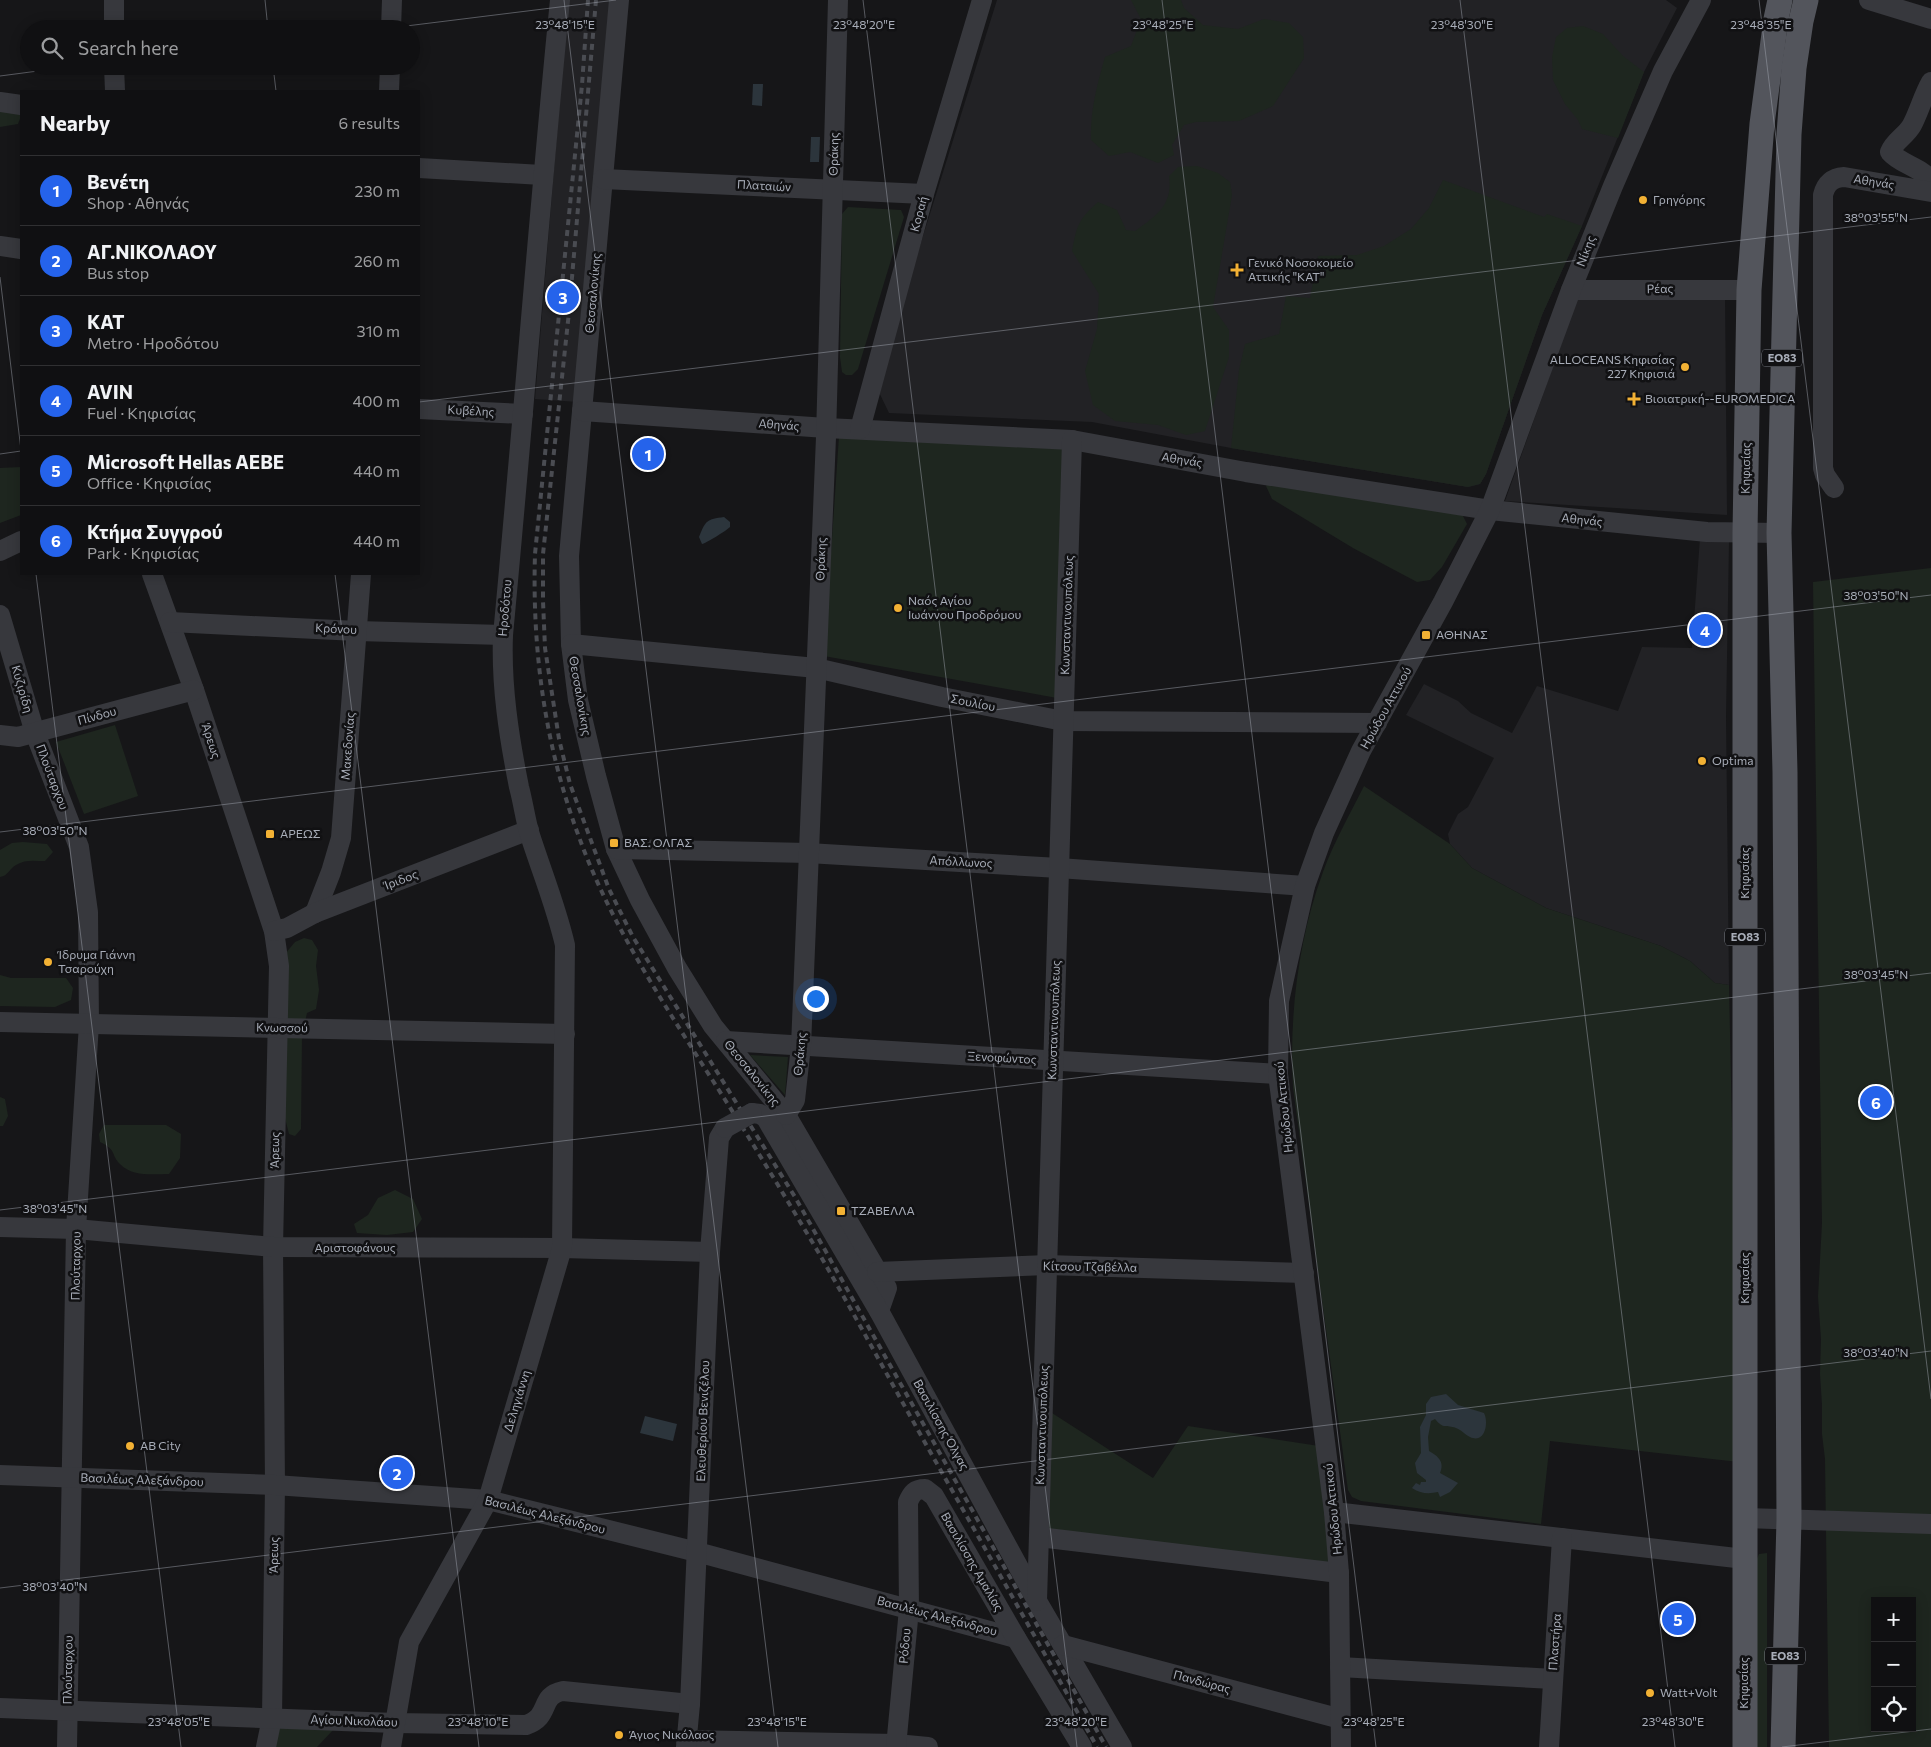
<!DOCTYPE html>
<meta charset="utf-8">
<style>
body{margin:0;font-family:Commissioner,sans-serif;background:#19191b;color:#f1f3f6}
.controls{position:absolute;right:15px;bottom:15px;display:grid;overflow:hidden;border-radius:0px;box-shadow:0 2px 12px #0003}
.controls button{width:45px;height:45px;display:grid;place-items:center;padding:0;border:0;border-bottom:1px solid #303032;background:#101012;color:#f1f3f6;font:25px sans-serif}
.you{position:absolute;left:815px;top:998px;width:18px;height:18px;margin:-12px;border:4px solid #fff;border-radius:50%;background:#1a73e8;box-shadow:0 0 0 8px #1a73e833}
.badge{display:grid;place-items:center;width:32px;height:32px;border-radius:50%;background:#2563eb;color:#fff;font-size:16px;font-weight:700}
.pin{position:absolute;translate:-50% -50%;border:2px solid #fff;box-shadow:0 1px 5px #0006}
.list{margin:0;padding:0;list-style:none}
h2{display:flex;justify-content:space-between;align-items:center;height:65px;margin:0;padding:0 20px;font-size:21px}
h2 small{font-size:16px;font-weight:400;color:#9c9d9f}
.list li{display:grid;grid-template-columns:32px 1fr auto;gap:15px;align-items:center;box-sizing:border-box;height:70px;padding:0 20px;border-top:1px solid #303032}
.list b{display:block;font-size:19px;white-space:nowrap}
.list p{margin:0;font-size:16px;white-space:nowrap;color:#9c9d9f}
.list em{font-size:16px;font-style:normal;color:#9c9d9f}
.icon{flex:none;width:28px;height:28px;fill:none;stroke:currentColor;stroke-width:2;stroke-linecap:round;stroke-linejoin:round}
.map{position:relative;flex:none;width:1931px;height:1747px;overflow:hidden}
.search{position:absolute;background:#101012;box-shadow:0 2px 12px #0003;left:20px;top:20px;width:400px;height:55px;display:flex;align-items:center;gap:12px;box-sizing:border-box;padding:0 18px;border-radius:28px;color:#9c9d9f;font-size:19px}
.panel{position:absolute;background:#101012;box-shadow:0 2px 12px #0003;left:20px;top:90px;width:400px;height:485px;border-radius:0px}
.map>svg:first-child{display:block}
.built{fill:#222225}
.green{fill:#1e261f;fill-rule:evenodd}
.water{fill:#2c353c}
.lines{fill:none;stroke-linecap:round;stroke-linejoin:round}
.minor{stroke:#37383d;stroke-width:20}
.major{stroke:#53555c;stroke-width:25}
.rail{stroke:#4a4c52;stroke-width:4;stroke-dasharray:6 5;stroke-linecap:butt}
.minor-bridge{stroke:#37383d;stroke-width:20}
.ticks{fill:none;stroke:#a8adb8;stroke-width:1;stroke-opacity:0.45}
.poi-dot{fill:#f2b134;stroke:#111113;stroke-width:2}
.labels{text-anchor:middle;stroke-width:5;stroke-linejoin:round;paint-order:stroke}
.shield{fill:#111113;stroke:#7b7e86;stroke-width:1}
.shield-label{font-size:11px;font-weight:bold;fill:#a8adb8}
.street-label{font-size:12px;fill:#a8adb8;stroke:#111113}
.poi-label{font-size:12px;fill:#a8adb8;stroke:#111113;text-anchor:start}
.ticks-label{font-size:12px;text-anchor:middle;fill:#a8adb8;stroke:#111113;stroke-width:5;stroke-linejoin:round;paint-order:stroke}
</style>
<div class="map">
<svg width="1931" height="1747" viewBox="0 0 1931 1747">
<rect width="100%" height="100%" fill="#161618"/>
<g class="built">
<polygon points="568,0 611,0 578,402 535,399"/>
<polygon points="997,0 1666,0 1677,8 1644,72 1582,226 1542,315 1486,474 1480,484 1468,487 1231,448 1092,422 889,413 876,386"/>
<polygon points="1580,291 1725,296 1727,515 1505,501"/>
<polygon points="1700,538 1729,542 1726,716 1729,985 1715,983 1690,961 1661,946 1546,908 1472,868 1450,844 1448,834 1458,814 1468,807 1494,758 1406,715 1424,684 1458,701 1471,713 1512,733 1537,686 1618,711 1642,647 1692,648"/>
</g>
<g class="green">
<path d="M 1131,0 L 1181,0 L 1184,8 L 1203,25 L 1238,29 L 1264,19 L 1289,23 L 1303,37 L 1304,58 L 1273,106 L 1239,121 L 1196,122 L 1184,125 L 1172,145 L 1174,155 L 1158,163 L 1130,152 L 1109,156 L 1091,140 C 1090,111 1097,85 1105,57 L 1131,46 L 1141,19 Z"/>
<polygon points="1583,26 1603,34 1623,56 1644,72 1618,138 1582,129 1578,120 1565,104 1553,80 1552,57 1556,37 1567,28"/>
<polygon points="0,107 16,109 21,116 18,124 0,127"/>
<path d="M 1197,166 L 1218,173 L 1230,182 L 1232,195 L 1213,307 L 1229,330 L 1229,357 L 1205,431 L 1186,435 L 1158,425 L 1115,421 L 1093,405 L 1085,371 L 1097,329 L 1099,294 L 1072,251 C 1077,225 1078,220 1098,202 L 1117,210 L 1126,230 L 1135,231 C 1157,215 1173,205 1169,176 L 1178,167 Z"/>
<polygon points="1443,180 1544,217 1547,214 1582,226 1542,315 1486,474 1480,484 1468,487 1231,448 1239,370 1245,344 1279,334 1286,296 1310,298 1318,256 1357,255 1384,246 1411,229 1429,208"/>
<polygon points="848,207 901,210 904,217 858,369 852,375 846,375 842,372 840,357 842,214"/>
<polygon points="839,436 1064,448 1057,698 824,656"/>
<polygon points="21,467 21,515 0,523 0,468"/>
<polygon points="1270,479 1462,514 1467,524 1442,567 1430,580 1417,582 1353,548 1272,499 1266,486"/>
<path d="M 1931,568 L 1931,1747 L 1829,1747 L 1825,1459 L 1822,1434 L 1822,1405 L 1820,1374 L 1821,1339 L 1818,1297 L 1822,1223 L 1813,582 ZM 1875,1601 L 1912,1601 L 1912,1728 L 1875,1728 Z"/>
<polygon points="115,725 138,796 84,814 56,742"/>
<path d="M 1364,786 L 1450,844 L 1472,868 L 1546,908 L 1661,946 L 1690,961 L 1715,983 L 1729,985 L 1739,1462 L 1550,1441 L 1541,1524 L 1361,1501 L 1352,1497 L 1348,1490 L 1293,1088 C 1289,1016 1298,940 1323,872 C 1334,842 1350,814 1364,786 Z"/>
<path d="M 23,842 L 47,844 L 53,852 L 45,861 C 35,861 25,859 16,865 C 10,868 8,876 0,877 L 0,850 L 12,843 Z"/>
<polygon points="304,938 312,940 318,950 316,966 319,990 316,1009 307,1013 302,1035 301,1129 295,1136 289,1134 283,1110 285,954 295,942"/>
<polygon points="0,975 11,978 66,978 73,988 71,1000 55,1007 0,1006"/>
<polygon points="750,1055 788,1057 785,1095"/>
<polygon points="0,1097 5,1099 8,1116 3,1126 0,1126"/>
<path d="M 104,1125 L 166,1125 L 181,1134 L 180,1158 L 169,1174 C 153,1174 132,1177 120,1164 C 110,1154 118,1151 100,1142 L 99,1134 Z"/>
<polygon points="395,1190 413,1199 422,1219 413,1232 387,1235 357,1233 354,1224 368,1215 378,1198"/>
<polygon points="1052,1413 1153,1478 1188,1426 1319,1446 1333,1568 1048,1537"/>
<polygon points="1767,1553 1767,1747 1757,1747 1756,1561 1759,1554"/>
<polygon points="279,1724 333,1730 317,1747 275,1747"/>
</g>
<g class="water">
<polygon points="753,84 763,84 762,106 752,105"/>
<polygon points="811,137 820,137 819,162 810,162"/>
<path d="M 724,517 L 730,522 L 730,527 C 726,531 706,543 702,544 L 699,537 C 705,521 707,519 724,517 Z"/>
<path d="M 1446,1394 L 1458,1405 L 1484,1413 C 1489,1423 1485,1444 1470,1437 C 1465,1435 1462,1430 1456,1428 C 1446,1424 1444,1430 1435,1419 L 1431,1421 L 1428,1437 L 1429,1451 C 1438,1456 1445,1462 1440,1473 L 1458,1483 L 1450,1492 L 1440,1497 L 1438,1492 C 1429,1494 1421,1494 1412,1488 L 1416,1483 L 1420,1485 L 1421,1482 L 1426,1482 L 1426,1480 L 1417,1473 L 1415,1463 L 1421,1453 L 1420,1427 L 1426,1415 L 1426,1404 L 1431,1397 Z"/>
<polygon points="645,1416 677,1424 673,1441 640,1433"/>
</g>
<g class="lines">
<g class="minor">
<polyline points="114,0 114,29"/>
<polyline points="619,0 569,556 571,644 578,700 596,776 616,849 640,900 677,968 713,1026 786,1115 887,1288 879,1311"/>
<polyline points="1869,0 1931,19"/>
<polyline points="391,29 392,0"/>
<polyline points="114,66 115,91"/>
<path d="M 1931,82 C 1923,96 1919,112 1912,125 C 1906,136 1894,141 1890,152 C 1901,165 1923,167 1931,182"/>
<polyline points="389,91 390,66"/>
<polyline points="0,102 21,105"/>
<polyline points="419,168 542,175"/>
<polyline points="603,179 924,194"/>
<polyline points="0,246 21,249"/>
<polyline points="1571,290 1749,290"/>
<polyline points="419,409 523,414"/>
<polyline points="582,411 826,428 1072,440 1246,472 1490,510 1707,532 1779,533"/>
<polyline points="860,429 924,194 982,0"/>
<path d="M 1834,488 L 1825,475 L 1823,468 L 1823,195 C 1826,183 1832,178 1844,177 L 1931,192"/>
<polyline points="0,551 21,541"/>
<polyline points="152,574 194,690 274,931 279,966 273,1247 275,1485 272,1718 266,1747"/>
<polyline points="0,615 35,733 79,847 88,912 89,1024 76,1229 67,1747"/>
<polyline points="170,622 357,631 503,635"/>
<polyline points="571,644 816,668 942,697 1063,721 1377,723"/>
<polyline points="0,735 18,737 194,690"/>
<polyline points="616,849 808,853 1059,868 1305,886"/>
<polyline points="315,913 331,872 341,838 361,574"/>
<polyline points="274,931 287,928 315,913 529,830"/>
<polyline points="0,1022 565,1034"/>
<polyline points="726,1041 1278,1074"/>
<polyline points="752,1113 760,1114 766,1118 879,1311 1037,1601 1122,1747"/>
<polyline points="786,1115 795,1100 801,1046 826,437 838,0"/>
<polyline points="0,1227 76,1229 273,1247 562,1248 710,1252"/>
<polyline points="877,1272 1047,1265 1304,1273"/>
<polyline points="0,1475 275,1485 488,1500 697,1552 1016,1638"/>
<polyline points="1334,1512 1745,1559"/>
<polyline points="1745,1518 1931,1524"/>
<polyline points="1039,1537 1339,1573"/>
<polyline points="1037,1601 1072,440"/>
<polyline points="1063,1645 1341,1719"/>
<polyline points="1340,1667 1553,1679"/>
<path d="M 0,1708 L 395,1723 L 526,1725 C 552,1716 538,1696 563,1691 L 690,1704"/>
<polyline points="686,1740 896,1744 928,1747"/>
<path d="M 391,1747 L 409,1642 L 488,1500 L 562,1248 L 565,945 C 556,906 541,870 529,832 C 525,817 523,802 519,787 C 509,737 501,686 503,635 C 523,423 539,211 560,0"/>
<polyline points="686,1747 690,1704 710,1252 719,1138 725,1128"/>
<path d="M 896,1747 L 909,1609 L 908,1502 C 912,1493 915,1489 925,1489 L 934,1496 L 1016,1638 L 1082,1747"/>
<polyline points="1341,1747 1339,1573 1334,1512 1278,1074 1279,1001 1305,886 1324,833 1361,751 1443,602 1490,510 1571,290 1613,186 1663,71 1701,0"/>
<polyline points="1549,1747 1562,1538"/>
</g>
<g class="major">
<polyline points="1745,1747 1745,533 1749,290 1762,124 1776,19 1780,0"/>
<polyline points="1783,1747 1789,1519 1785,772 1779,533 1789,134 1794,68 1801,21 1806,0"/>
</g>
<g class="rail">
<path d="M 588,0 L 582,85 L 535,554 C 532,651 545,746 579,837 C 609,920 657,993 704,1067 C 743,1127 780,1188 817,1250 C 856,1317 893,1386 932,1455 C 987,1552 1042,1649 1097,1747"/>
<polyline points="596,0 569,312 543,554 543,601 545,648 559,739 570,784 609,889 633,937 795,1197 1106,1747"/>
</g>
<polyline class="minor-bridge" points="725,1128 752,1113"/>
</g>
<path class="ticks" d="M 265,0 L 268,29M 564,0 L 778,1747M 863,0 L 1077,1747M 1162,0 L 1376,1747M 1460,0 L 1675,1747M 1759,0 L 1931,1399M 382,29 L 616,0M 273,66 L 276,91M 0,76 L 76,66M 0,277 L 21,450M 419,402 L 1931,217M 0,454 L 21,451M 36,574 L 181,1747M 335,574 L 479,1747M 0,832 L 1931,595M 0,1210 L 1931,973M 0,1588 L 1931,1351M 1782,1747 L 1931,1729"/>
<g class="poi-dot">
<circle cx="1643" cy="200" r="5"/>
<path d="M1234.5 262.5h5v5h5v5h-5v5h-5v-5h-5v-5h5z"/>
<circle cx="1685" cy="367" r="5"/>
<path d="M1631.5 391.5h5v5h5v5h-5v5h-5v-5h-5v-5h5z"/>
<circle cx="898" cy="608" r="5"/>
<rect x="1421" y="630" width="10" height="10" rx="2.5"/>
<circle cx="1702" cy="761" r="5"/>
<rect x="265" y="829" width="10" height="10" rx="2.5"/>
<rect x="609" y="838" width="10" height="10" rx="2.5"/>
<circle cx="48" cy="962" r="5"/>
<rect x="836" y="1206" width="10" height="10" rx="2.5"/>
<circle cx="130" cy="1446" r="5"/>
<circle cx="1650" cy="1693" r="5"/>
<circle cx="619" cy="1735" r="5"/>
</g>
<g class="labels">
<g class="shield">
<rect x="1762" y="349.5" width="40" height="17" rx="4"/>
<rect x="1725" y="928.5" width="40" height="17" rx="4"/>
<rect x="1765" y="1647.5" width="40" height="17" rx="4"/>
</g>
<g class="shield-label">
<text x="1782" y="362">ΕΟ83</text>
<text x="1745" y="941">ΕΟ83</text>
<text x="1785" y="1660">ΕΟ83</text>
</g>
<g class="street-label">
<text transform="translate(834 154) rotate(-89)" y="4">Θράκης</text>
<text transform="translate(1874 182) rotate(9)" y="4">Αθηνάς</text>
<text transform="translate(764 186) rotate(3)" y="4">Πλαταιών</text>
<text transform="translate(919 214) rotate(-75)" y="4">Κοραή</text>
<text transform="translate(1586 251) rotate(-69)" y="4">Νίκης</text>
<text transform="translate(1660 289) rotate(-1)" y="4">Ρέας</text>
<text transform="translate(593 293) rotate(-85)" y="4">Θεσσαλονίκης</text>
<text transform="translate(471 411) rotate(3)" y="4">Κυβέλης</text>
<text transform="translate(779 425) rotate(4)" y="4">Αθηνάς</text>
<text transform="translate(1182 460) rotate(9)" y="4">Αθηνάς</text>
<text transform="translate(1746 468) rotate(-89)" y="4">Κηφισίας</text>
<text transform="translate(1582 520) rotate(6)" y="4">Αθηνάς</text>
<text transform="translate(821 559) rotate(-88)" y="4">Θράκης</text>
<text transform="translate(505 608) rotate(-85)" y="4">Ηροδότου</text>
<text transform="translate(1067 615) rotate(-88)" y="4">Κωνσταντινουπόλεως</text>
<text transform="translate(336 629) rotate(3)" y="4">Κρόνου</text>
<text transform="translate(22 689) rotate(74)" y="4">Κυζιρίδη</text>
<text transform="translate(580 696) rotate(80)" y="4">Θεσσαλονίκης</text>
<text transform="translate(973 703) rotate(11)" y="4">Σουλίου</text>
<text transform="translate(1386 708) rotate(-61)" y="4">Ηρώδου Αττικού</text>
<text transform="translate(97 716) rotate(-15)" y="4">Πίνδου</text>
<text transform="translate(211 741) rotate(72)" y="4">Άρεως</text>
<text transform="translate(348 746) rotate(-86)" y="4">Μακεδονίας</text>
<text transform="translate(52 777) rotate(69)" y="4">Πλούταρχου</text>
<text transform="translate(961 862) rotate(3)" y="4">Απόλλωνος</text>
<text transform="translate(1745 873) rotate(-90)" y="4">Κηφισίας</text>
<text transform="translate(401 880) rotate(-21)" y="4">Ίριδος</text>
<text transform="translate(1054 1020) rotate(-88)" y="4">Κωνσταντινουπόλεως</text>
<text transform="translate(282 1028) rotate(1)" y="4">Κνωσσού</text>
<text transform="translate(800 1054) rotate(-85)" y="4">Θράκης</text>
<text transform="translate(1002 1058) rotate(3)" y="4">Ξενοφώντος</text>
<text transform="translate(752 1073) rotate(51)" y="4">Θεσσαλονίκης</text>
<text transform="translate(1284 1107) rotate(-96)" y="4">Ηρώδου Αττικού</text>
<text transform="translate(275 1150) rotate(-89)" y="4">Άρεως</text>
<text x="355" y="1252">Αριστοφάνους</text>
<text transform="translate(76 1266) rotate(-89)" y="4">Πλούταρχου</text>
<text transform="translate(1090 1267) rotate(1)" y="4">Κίτσου Τζαβέλλα</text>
<text transform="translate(1745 1278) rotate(-90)" y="4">Κηφισίας</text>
<text transform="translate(517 1401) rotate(-73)" y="4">Δεληγιάννη</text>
<text transform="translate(703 1421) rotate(-88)" y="4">Ελευθερίου Βενιζέλου</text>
<text transform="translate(941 1425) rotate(61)" y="4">Βασιλίσσης Όλγας</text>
<text transform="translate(1042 1425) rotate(-88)" y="4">Κωνσταντινουπόλεως</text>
<text transform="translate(142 1480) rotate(2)" y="4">Βασιλέως Αλεξάνδρου</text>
<text transform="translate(1333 1509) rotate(-96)" y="4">Ηρώδου Αττικού</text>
<text transform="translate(545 1515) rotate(14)" y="4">Βασιλέως Αλεξάνδρου</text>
<text transform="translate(274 1555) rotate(-89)" y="4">Άρεως</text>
<text transform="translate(972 1562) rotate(60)" y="4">Βασιλίσσης Αμαλίας</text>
<text transform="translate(937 1616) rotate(15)" y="4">Βασιλέως Αλεξάνδρου</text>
<text transform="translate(1555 1642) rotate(-86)" y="4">Πλαστήρα</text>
<text transform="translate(905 1646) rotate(-85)" y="4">Ρόδου</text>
<text transform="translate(68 1670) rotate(-89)" y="4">Πλούταρχου</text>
<text transform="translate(1202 1682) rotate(15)" y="4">Πανδώρας</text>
<text transform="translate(1744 1683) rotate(-90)" y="4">Κηφισίας</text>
<text transform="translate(354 1721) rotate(2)" y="4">Αγίου Νικολάου</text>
</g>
<g class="poi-label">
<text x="1653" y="204">Γρηγόρης</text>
<text x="1248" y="267">Γενικό Νοσοκομείο<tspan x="1248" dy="14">Αττικής "ΚΑΤ"</tspan></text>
<text x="1675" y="364" text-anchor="end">ALLOCEANS Κηφισίας<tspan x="1675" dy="14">227 Κηφισιά</tspan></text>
<text x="1645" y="403">Βιοιατρική--EUROMEDICA</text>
<text x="908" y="605">Ναός Αγίου<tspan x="908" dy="14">Ιωάννου Προδρόμου</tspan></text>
<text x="1436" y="639">ΑΘΗΝΑΣ</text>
<text x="1712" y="765">Optima</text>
<text x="280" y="838">ΑΡΕΩΣ</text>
<text x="624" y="847">ΒΑΣ. ΟΛΓΑΣ</text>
<text x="58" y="959">Ίδρυμα Γιάννη<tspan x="58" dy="14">Τσαρούχη</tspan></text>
<text x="851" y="1215">ΤΖΑΒΕΛΛΑ</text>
<text x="140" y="1450">AB City</text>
<text x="1660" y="1697">Watt+Volt</text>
<text x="629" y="1739">Άγιος Νικόλαος</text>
</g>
</g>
<g class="ticks-label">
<text x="565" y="29">23°48'15"E</text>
<text x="864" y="29">23°48'20"E</text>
<text x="1163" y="29">23°48'25"E</text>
<text x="1462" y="29">23°48'30"E</text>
<text x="1761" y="29">23°48'35"E</text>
<text x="1876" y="222">38°03'55"N</text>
<text x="1876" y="600">38°03'50"N</text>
<text x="55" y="835">38°03'50"N</text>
<text x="1876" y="979">38°03'45"N</text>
<text x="55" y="1213">38°03'45"N</text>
<text x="1876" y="1357">38°03'40"N</text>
<text x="55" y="1591">38°03'40"N</text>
<text x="179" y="1726">23°48'05"E</text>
<text x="478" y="1726">23°48'10"E</text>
<text x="777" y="1726">23°48'15"E</text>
<text x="1076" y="1726">23°48'20"E</text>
<text x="1374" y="1726">23°48'25"E</text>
<text x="1673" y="1726">23°48'30"E</text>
</g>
</svg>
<div class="controls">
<button>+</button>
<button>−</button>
<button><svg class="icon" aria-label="locate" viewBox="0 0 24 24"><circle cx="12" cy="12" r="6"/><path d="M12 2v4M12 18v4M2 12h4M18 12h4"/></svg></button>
</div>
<div class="you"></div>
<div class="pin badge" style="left:648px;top:454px">1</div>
<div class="pin badge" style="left:397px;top:1473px">2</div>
<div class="pin badge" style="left:563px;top:297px">3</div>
<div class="pin badge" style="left:1705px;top:630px">4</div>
<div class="pin badge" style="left:1678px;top:1619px">5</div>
<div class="pin badge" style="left:1876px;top:1102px">6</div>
<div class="search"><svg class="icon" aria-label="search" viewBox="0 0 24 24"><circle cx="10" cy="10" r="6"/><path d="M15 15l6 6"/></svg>Search here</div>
<section class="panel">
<h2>Nearby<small>6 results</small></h2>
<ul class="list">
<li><span class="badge">1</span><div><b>Βενέτη</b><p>Shop · Αθηνάς</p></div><em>230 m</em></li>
<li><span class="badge">2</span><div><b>ΑΓ.ΝΙΚΟΛΑΟΥ</b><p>Bus stop</p></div><em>260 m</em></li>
<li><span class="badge">3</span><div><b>ΚΑΤ</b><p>Metro · Ηροδότου</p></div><em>310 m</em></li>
<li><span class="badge">4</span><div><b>AVIN</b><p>Fuel · Κηφισίας</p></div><em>400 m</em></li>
<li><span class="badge">5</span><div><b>Microsoft Hellas AEBE</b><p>Office · Κηφισίας</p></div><em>440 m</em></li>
<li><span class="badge">6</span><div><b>Κτήμα Συγγρού</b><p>Park · Κηφισίας</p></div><em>440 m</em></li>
</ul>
</section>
</div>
